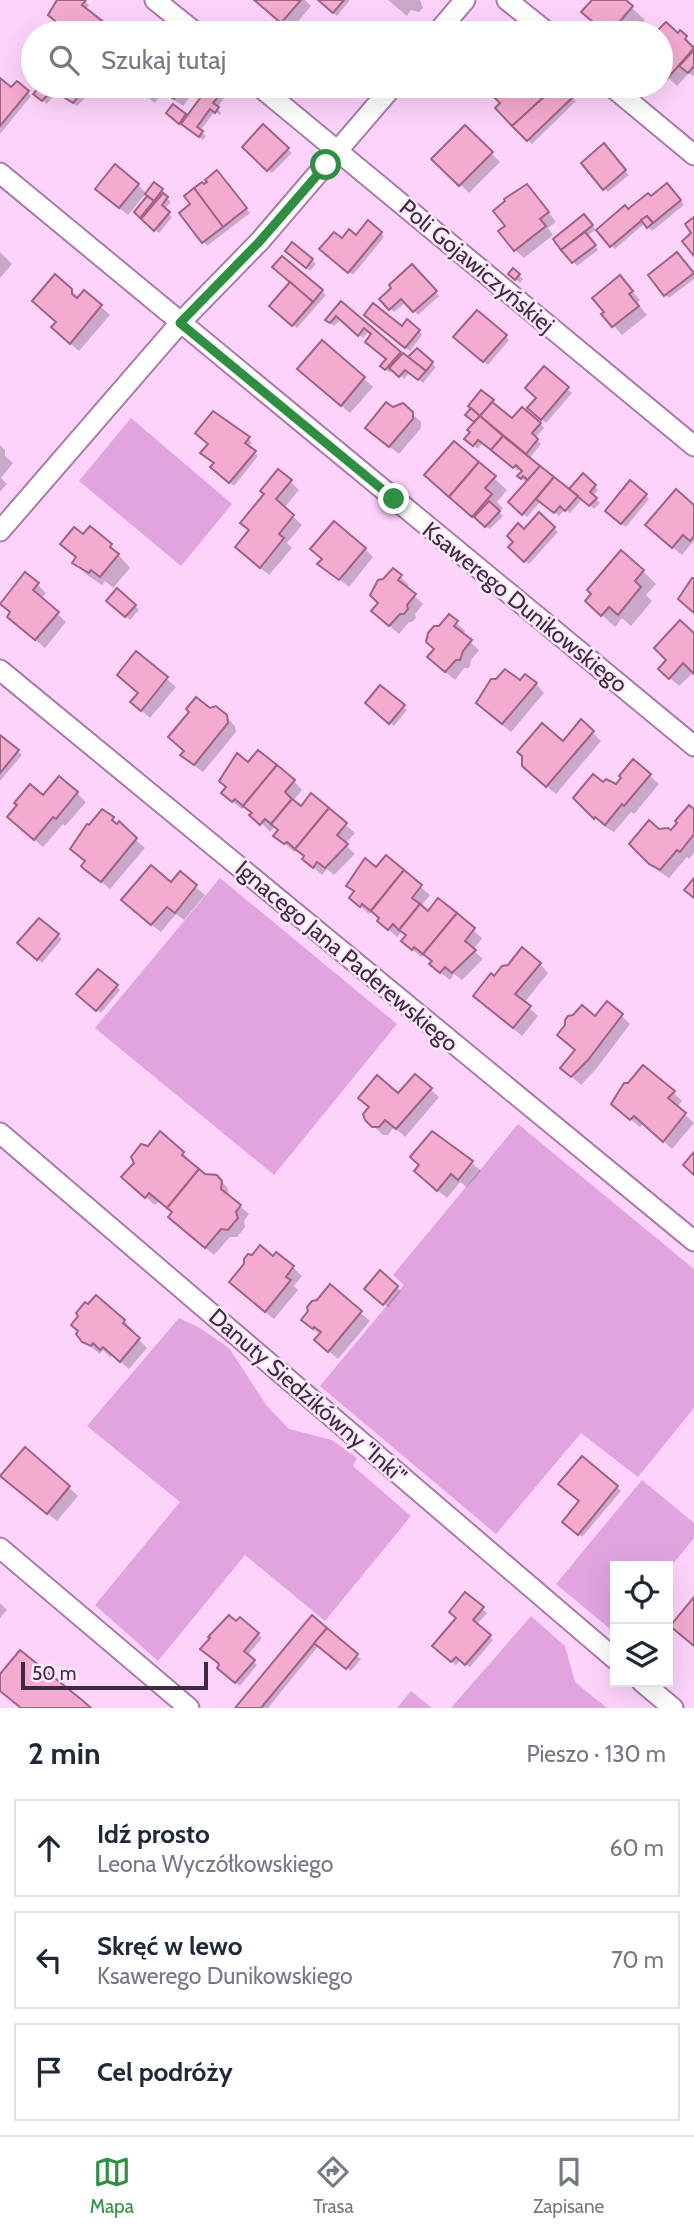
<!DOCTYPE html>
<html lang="pl">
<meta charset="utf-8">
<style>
body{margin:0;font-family:Cabin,sans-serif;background:#f6f6f7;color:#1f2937}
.controls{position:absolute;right:21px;bottom:21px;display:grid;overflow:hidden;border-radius:0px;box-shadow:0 7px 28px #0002}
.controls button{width:63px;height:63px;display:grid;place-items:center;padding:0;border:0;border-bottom:2px solid #e0e1e3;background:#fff;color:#1f2937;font:35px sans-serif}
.scale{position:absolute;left:21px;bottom:18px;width:187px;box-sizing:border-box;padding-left:7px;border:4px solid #3f2b3f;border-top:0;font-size:19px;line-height:24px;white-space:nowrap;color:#3f2b3f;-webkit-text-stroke:5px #fee8fd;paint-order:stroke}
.stop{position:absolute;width:21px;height:21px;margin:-16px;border:5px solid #2e8f43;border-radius:50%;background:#fff}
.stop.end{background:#2e8f43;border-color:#fff;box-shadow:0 2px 7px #0008}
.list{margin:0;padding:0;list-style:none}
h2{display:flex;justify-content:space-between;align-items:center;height:91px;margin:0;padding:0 28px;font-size:30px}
h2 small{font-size:23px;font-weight:400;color:#747a83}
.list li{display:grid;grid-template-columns:46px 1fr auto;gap:21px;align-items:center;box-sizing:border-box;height:98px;margin:0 14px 14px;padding:0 14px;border:2px solid #e0e1e3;border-radius:0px}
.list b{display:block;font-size:26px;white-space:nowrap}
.list p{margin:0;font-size:23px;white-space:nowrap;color:#747a83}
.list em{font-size:23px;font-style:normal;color:#747a83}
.icon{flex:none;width:38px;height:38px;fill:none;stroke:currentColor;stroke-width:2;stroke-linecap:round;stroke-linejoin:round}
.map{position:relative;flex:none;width:694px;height:1708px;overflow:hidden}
.search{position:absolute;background:#fff;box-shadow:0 7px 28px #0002;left:21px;right:21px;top:21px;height:77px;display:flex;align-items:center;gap:18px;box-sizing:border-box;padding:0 24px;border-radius:38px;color:#747a83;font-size:26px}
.sheet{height:427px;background:#fff}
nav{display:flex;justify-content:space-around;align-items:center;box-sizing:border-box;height:98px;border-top:2px solid #e0e1e3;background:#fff;font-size:19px;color:#747a83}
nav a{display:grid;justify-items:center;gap:4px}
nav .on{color:#2e8f43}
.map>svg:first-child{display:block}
.green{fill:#e1a4df}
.shadow{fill:#0003}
.building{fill:#f3abd0;stroke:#a06383;stroke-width:2}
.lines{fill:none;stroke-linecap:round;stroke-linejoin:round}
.minor-casing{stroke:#ab7aaa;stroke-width:23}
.minor{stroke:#fff;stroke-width:19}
.route{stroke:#2e8f43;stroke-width:9}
.labels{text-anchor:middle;stroke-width:5;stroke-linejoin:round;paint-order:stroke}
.street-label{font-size:23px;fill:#3f2b3f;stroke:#fee8fd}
</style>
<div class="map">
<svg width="694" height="1708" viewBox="0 0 694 1708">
<rect width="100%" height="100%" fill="#fdd3fc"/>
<g class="green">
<polygon points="131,418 232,504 181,566 79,481"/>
<polygon points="220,878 397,1024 274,1175 95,1028"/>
<polygon points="518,1124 694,1269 694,1408 638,1477 581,1433 496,1534 320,1386 404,1285 393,1275"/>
<polygon points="179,1318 200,1328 229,1348 267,1406 289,1429 332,1440 357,1458 353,1466 411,1516 325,1621 245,1555 158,1661 95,1605 180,1502 87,1426"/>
<polygon points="642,1480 694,1523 694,1538 668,1570 668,1566 615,1566 615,1633 556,1584"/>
<polygon points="531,1616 565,1646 575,1682 607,1708 451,1708"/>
<polygon points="411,1691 432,1708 397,1708"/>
</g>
<g class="shadow">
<polygon points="61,0 83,0 89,5 85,10 108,30 105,33 60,33 64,27"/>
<polygon points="256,0 305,0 311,6 291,30"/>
<polygon points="321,0 350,0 337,16"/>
<polygon points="388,0 420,0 423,8 419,12 411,10 407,16"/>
<polygon points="594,0 623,0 645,20 634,33 606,33 596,25"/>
<polygon points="666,24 694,46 694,74 693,76 689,73 677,86 661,71 661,33 658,33"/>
<polygon points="0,81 11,90 27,92 31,96 0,134"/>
<polygon points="42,86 53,96 47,104 36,94"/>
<polygon points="58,86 96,86 77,106 60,94"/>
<polygon points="134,86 192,86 188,91 192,94 183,106 162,92 155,103"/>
<polygon points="211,86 223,86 229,92 217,108 221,113 220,115 215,111 200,131 206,136 203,140 173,117 185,115 188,117"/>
<polygon points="326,86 360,86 350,98 340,89 336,94"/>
<polygon points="492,86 529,86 543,100 558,86 561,86 576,101 532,144 497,108 502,103 489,89"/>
<polygon points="263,127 292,153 272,173 244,147"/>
<polygon points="465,127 500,162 469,193 434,159"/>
<polygon points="608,150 629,175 608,192 604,188"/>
<polygon points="221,176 250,213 207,246 204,242 204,187"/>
<polygon points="154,184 166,194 164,196 171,202 164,210 172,217 159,233 136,212 150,196"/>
<polygon points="138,185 146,193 128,215 106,197"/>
<polygon points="671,189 684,205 652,231 645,223 615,249 611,245 629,211"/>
<polygon points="535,195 556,222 548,228 553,235 524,258 515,250"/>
<polygon points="588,220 596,230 587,236 598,250 577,266 555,239"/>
<polygon points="381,233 384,237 353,275 325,252 342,241"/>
<polygon points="293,245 316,264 310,271 291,255"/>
<polygon points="0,252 12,264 0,278"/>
<polygon points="282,258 326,295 297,328 276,310 292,282"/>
<polygon points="681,258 694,275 694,279 669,298 666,295"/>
<polygon points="412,266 439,296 418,315 406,302 394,312 382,299"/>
<polygon points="514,271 523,279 520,283 511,274"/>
<polygon points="628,286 640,300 637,303 647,315 622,335 604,314"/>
<polygon points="71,290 79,298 84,292 110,315 79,351 62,336"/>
<polygon points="341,303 403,356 409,359 417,350 436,367 423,383 410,372 404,379 393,369 390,373 383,366 388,360 369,331 363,338 341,319 334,326 327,319"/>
<polygon points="370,318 419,331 422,335 410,351"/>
<polygon points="506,336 509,340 488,365 459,341"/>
<polygon points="322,342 373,387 350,413 308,377"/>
<polygon points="545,369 572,393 546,423 530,408 538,398"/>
<polygon points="481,392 512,420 540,424 544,428 535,438 541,444 529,459 569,492 583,476 598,490 593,496 600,503 594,509 582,499 570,513 565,509 559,516 541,501 527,517 510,502 527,483 519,476 524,471 520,468 518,471 483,442 478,449 467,439 476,422 468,415"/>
<polygon points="393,409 411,413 421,422 421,428 399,454 376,436"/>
<polygon points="213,413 249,439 252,443 248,447 258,456 234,486 216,471 210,444"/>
<polygon points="455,443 507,490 497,502 503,508 499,512 503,516 490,529 487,527 486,528 439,488"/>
<polygon points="0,445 5,450 5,456 13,463 1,478 7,484 0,492"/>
<polygon points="290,481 299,490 284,508 302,525 287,543 292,548 269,575 246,556 251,531 242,523"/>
<polygon points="631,482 649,499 626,527 612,515"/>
<polygon points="694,507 694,544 693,542 682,555 656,534"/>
<polygon points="539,514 558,532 529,564 510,547"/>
<polygon points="83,536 111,546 130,568 113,588 105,581 102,585 87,575 74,563"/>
<polygon points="365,549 373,557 349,587 320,564 323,560"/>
<polygon points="393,570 409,585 406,588 423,604 415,614 416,618 412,622 409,622 399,634 382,619 380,604 374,587 379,581 384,581"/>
<polygon points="643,571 656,584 646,595 652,601 631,626 622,618 615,627 600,613"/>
<polygon points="38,585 46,593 41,599 66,622 45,648 9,617"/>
<polygon points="112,605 135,606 139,610 130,620"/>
<polygon points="457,623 465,631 462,635 479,650 471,660 469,668 464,668 455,680 438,666 436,649 428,641"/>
<polygon points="694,636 694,672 679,686 669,677"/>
<polygon points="137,654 176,687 150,718 141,710"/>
<polygon points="520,683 536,684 544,693 511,732 487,712"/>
<polygon points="371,707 404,707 407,710 394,726"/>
<polygon points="209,710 226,717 235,726 236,732 203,772 191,763"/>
<polygon points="581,722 601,741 556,794 532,774"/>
<polygon points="0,737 22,755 0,781"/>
<polygon points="633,761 659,784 634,814 631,812 614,832 604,826 575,798 603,785 616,787"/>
<polygon points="248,765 294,781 302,790 293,801 301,808 311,795 355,833 345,844 355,854 334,875 327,869 322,875 313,867 306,857 297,849 294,852 276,836 280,831 275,826 270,832 253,814 244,806 242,809 232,801"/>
<polygon points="77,793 86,802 65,826 63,824 43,847 18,826 19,805 44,797"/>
<polygon points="694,811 694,853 689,859 687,857 669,878 660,872 631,844 659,830 672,833"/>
<polygon points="118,825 145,848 110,889 85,868"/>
<polygon points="386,857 430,895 420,907 429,913 439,900 482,938 473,950 483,959 462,980 454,974 450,980 440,972 433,962 424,954 421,957 412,949 407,936 402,931 397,937 388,929 381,919 372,911 369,914 360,906 376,870"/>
<polygon points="180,874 205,895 184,920 176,914 161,932 132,909 172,884"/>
<polygon points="39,920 62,939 42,963 20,943"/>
<polygon points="540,964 548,973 524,1003 538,1016 522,1036 484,1004 494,978"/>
<polygon points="116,986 120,990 101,1013 83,998"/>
<polygon points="621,1015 630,1024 596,1069 581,1085 571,1076 576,1050 595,1018"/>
<polygon points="430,1089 439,1097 405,1137 394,1127 388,1135 383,1135 367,1120 399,1096"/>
<polygon points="673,1092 682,1101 677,1107 694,1123 672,1149 644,1123 640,1127 622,1112"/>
<polygon points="455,1148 481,1171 467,1187 460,1182 447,1198 425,1180"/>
<polygon points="183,1153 191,1162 190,1164 204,1176 218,1178 227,1187 230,1198 249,1214 244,1221 245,1227 237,1237 230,1237 214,1255 179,1226 174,1213 159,1201 155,1205 132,1186"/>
<polygon points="273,1258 293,1267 302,1276 294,1286 298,1290 274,1319 240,1291"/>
<polygon points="380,1273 401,1291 388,1307 371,1293"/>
<polygon points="330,1287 370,1321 338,1359 325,1348 320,1335 312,1328 318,1302"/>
<polygon points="96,1298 124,1321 133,1330 131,1332 147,1348 129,1369 112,1355 110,1357 103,1350 100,1354 81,1339 80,1317"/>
<polygon points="26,1449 78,1496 57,1521 11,1485"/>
<polygon points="617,1487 621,1491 582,1537 568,1525"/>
<polygon points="466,1594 487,1613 476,1625 493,1640 470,1667 460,1660 456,1665 438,1650 458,1618"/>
<polygon points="0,1603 7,1610 0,1618"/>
<polygon points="312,1618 361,1659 351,1671 319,1645 268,1708 238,1708"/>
<polygon points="240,1619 262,1638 247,1656 257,1665 240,1686 223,1672 221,1666 236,1623"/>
</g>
<g class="building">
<polygon points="57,0 86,0 82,5 106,24 98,33 55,33 62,27 48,15"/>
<polygon points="254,0 301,0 281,23"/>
<polygon points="318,0 344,0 333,13"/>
<polygon points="592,0 626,0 633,6 610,33 606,33 581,12"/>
<polygon points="666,22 678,33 680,30 687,36 685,39 694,48 667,79 661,73 661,33 655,33"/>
<polygon points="694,50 694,66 688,73 679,66"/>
<polygon points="0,78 11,87 17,81 29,91 0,126"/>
<polygon points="40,86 45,86 51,91 42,101 33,94"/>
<polygon points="56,86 79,86 84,89 73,103 54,91"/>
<polygon points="133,86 152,86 145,96"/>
<polygon points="154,86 183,86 174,99"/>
<polygon points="209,86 227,86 213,103 219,107 215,113 210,109 197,127 203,131 199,137 181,124"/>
<polygon points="490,86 531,86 543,98 512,126 495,108 500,103 486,89"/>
<polygon points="556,86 564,86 574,96 527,141 512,126"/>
<polygon points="173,104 186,114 179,124 166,113"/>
<polygon points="263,124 289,148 267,171 242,147"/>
<polygon points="465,125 493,152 459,186 431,159"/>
<polygon points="604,143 626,170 603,190 581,163"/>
<polygon points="115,164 139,184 119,208 95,189"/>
<polygon points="217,170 247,208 223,227 194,188 202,182 204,184 207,182 205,180"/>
<polygon points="154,182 163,189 154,201 145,194"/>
<polygon points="667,183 681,200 653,223 647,216 610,247 596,230 625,205 628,209 648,193 651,196"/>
<polygon points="527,184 549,212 540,219 546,226 514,251 498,231 505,226 493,211 505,201 504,199"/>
<polygon points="194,188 223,227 202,243 179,213 190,204 184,196"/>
<polygon points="163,193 168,197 162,205 170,212 154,231 141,219"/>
<polygon points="147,196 154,201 140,218 134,212"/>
<polygon points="584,214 593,225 561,250 553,239"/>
<polygon points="647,216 653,223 647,228 641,220"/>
<polygon points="694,217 694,256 682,241 691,233 685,224"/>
<polygon points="368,220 382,232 348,273 319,249 334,232 342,238 349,229 356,235"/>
<polygon points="585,232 596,245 572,263 561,250"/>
<polygon points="292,242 313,259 306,268 285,251"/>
<polygon points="677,252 694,273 664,296 648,275"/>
<polygon points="282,256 323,290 313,302 272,267"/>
<polygon points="412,264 437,291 413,312 401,299 389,310 379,299 391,288 389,285"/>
<polygon points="513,268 520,274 515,280 508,274"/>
<polygon points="55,274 72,289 72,294 77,298 84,290 102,305 70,344 51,327 56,322 32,301"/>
<polygon points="620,275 633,291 629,294 639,306 612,327 601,314 604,312 592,298"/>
<polygon points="290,282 313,302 292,326 269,306"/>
<polygon points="341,301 401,352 385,370 380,366 386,359 365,342 371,334 364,328 358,336 336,316 330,323 325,320"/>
<polygon points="373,303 402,326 407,319 420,330 405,348 364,315"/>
<polygon points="477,310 507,335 483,362 453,337"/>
<polygon points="322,340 365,377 341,406 297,369"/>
<polygon points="417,348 433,362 426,371 408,357"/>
<polygon points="403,353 426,371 418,380 405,370 399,377 389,368"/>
<polygon points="544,366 569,387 541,420 527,408 536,398 525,388"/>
<polygon points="481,390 494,400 480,416 468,406"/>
<polygon points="386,402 393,407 403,403 413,412 413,419 389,447 365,428"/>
<polygon points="492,402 512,418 522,407 541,423 532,433 538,439 526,454 480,416"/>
<polygon points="471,408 480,416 474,422 465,415"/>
<polygon points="213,411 250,437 245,443 256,451 229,483 210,467 214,463 200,453 208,444 195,433"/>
<polygon points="480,416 503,436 491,450 478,440 473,446 464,439 470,432 467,430"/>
<polygon points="503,436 540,466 528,480 523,476 521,479 517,476 522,471 516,465 513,468 491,450"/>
<polygon points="454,441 479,462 449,497 424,475"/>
<polygon points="479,462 496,476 485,488 492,494 472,517 449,497"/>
<polygon points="540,466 554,477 522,515 508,502"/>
<polygon points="278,469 292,480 276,499 294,515 279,534 284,538 260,568 235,547 249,530 240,523 264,494 260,491"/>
<polygon points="583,473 596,485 590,492 597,498 589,506 569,489"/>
<polygon points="554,477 578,496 565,511 560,506 554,513 536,499"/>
<polygon points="630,480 647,494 621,524 605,511"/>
<polygon points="676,489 694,505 694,536 690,541 683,535 672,548 645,525"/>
<polygon points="489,501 500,511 485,527 474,517"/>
<polygon points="539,512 555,527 524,562 508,547 513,542 507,536 518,523 524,529"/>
<polygon points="334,521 366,548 339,580 317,564 322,559 310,549"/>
<polygon points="90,526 112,544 110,547 119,554 100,577 91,570 89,573 72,563 76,557 60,544 74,527 83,534"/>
<polygon points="621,550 644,570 635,581 641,587 618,615 609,607 601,616 585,601 591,594 587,590"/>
<polygon points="393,568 402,575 398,580 416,594 407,605 408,609 404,614 400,614 389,626 371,611 378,603 370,595 378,580 383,579"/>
<polygon points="25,572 39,583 33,590 59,612 35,640 7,617 10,612 0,604"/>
<polygon points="692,578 694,578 694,613 678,599"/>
<polygon points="117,588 136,605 125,617 106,601"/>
<polygon points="449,614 458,621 454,626 472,640 463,651 460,660 456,660 445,672 427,657 434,649 426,642 428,633 434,626 439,626"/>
<polygon points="680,620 694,633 694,674 683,663 669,679 658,669 666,660 654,648"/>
<polygon points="136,651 168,677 141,711 130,702 138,693 117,675"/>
<polygon points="505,669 520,680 525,674 537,683 502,724 476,703 491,679 496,679"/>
<polygon points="380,685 405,705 389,724 365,703"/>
<polygon points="196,697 210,708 216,706 227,715 228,723 194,765 180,755 184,751 168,737 189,712 186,709"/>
<polygon points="581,719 594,731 546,787 522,766 522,756 517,752 542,723 563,741"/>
<polygon points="0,735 19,750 0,773"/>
<polygon points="258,750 277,765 243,806 235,799 232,802 221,793 226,787 219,781 237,753 248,762"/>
<polygon points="633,759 651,774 624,806 622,804 605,825 595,817 594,819 573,798 593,774 603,782 606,779 616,784 621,778 619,776"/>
<polygon points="277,765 295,780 285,792 292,799 271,824 265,819 260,825 249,815 252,813 243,806"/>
<polygon points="59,776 78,792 56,819 53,817 34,840 7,817 17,805 14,803 30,784 43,795"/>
<polygon points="311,793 329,808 295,849 287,842 284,844 273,836 278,830 271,824 292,799 301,806"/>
<polygon points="689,805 694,809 694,834 680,852 677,850 660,870 649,864 629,844 649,820 659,829 668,828 671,830 677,823 675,821"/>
<polygon points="329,808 347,823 337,835 348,844 325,868 317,862 313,868 302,859 304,856 295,849"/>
<polygon points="102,809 114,817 112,820 117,824 119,821 137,838 101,882 84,869 81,866 85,861 70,849 87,824 89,825"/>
<polygon points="386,855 404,870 371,911 362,904 360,907 349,898 354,891 346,886 365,858 376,867"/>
<polygon points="151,865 171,882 180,871 197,885 175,913 167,907 151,925 121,900"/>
<polygon points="404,870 422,885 412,898 420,904 399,930 393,924 388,930 377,921 379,918 371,911"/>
<polygon points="694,878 694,898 684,890"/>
<polygon points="438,898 457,913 423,954 414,947 412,950 401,941 406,935 399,930 420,904 428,911"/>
<polygon points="457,913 475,928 465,941 476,950 452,973 445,967 440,973 429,964 432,961 423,954"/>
<polygon points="39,918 59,934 37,960 17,943"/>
<polygon points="522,947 541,963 515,994 531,1006 513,1028 473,996 491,973 494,976 502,966 508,965"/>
<polygon points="98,969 118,985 96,1011 76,994"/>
<polygon points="607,1001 623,1014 588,1060 571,1077 560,1068 575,1050 557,1035 565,1025 565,1020 568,1016 573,1015 582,1005 595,1016"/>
<polygon points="643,1065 675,1091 668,1098 686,1113 663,1142 634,1116 630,1120 611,1104 624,1083 628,1083"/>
<polygon points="415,1074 432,1088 396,1129 385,1120 379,1127 372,1127 365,1120 363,1114 369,1107 358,1098 377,1075 398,1093"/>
<polygon points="160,1131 184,1152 182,1155 199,1169 167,1208 149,1193 145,1198 121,1177 134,1163 131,1157 141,1144 148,1146"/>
<polygon points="432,1131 473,1161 458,1180 451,1174 437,1191 414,1171 419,1165 410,1157"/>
<polygon points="694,1152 694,1175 683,1165"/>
<polygon points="199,1169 205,1174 217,1175 222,1181 221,1189 241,1205 236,1212 238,1218 228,1230 221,1229 205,1248 168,1217 172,1212 167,1208"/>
<polygon points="260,1245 273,1256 276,1252 294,1266 286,1277 291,1280 265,1312 229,1282 244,1264 244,1259 248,1254 252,1255"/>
<polygon points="380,1270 398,1286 383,1305 364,1289"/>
<polygon points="330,1284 362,1311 328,1352 314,1340 321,1332 314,1327 313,1329 301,1320 308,1311 307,1307 312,1301 317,1300"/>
<polygon points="96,1295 125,1320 123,1323 140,1338 120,1362 103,1347 100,1350 93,1343 91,1346 82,1342 76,1334 78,1331 71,1325 78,1316 76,1313 85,1302 88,1304"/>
<polygon points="25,1447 70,1486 47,1514 0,1476"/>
<polygon points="582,1456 618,1486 578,1535 562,1522 579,1501 558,1484"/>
<polygon points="465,1592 484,1607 473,1620 491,1635 465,1665 456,1657 451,1662 432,1646 456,1618 449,1612"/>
<polygon points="694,1597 694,1646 670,1626"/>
<polygon points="229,1615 236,1621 240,1617 259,1633 244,1651 255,1660 235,1683 217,1668 219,1665 218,1663 200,1649 210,1638 208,1637"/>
<polygon points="312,1615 327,1628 261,1708 235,1708"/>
<polygon points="327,1628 358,1654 346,1669 314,1643"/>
<polygon points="20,1650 82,1700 91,1708 21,1708 0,1691 0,1674"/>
</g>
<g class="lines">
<g class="minor-casing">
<g id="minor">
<polyline points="155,0 196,33"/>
<polyline points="507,0 548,33"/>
<polyline points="437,33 465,0"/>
<polyline points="259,86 694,446"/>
<polyline points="611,86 694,155"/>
<polyline points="0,173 694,746"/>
<polyline points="0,531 180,323 260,241 393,86"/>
<polyline points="0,670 694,1241"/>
<polyline points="0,1133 615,1659"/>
<polyline points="0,1548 189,1708"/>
<polyline points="642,1682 673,1708"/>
</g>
</g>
<use href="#minor" class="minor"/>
</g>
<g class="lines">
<polyline class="route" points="326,165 260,241 180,323 394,499"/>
</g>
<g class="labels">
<g class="street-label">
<text transform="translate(477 266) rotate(40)" y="8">Poli Gojawiczyńskiej</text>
<text transform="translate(525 607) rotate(39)" y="8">Ksawerego Dunikowskiego</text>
<text transform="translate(347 956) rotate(40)" y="8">Ignacego Jana Paderewskiego</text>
<text transform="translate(308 1396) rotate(41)" y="8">Danuty Siedzikówny "Inki"</text>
</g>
</g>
</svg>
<div class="controls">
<button><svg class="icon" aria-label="locate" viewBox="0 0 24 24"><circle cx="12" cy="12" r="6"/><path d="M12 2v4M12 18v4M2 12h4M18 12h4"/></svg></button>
<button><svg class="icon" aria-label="layers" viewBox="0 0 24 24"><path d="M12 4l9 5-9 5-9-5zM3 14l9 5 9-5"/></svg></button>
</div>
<div class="scale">50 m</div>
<div class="stop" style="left:326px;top:165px"></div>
<div class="stop end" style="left:394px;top:499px"></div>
<div class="search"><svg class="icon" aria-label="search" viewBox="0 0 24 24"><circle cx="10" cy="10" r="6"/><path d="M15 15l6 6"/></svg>Szukaj tutaj</div>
</div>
<section class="sheet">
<h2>2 min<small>Pieszo · 130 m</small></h2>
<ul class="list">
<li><svg class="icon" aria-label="ahead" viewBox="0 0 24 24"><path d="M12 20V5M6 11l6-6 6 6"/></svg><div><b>Idź prosto</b><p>Leona Wyczółkowskiego</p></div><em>60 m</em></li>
<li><svg class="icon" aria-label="left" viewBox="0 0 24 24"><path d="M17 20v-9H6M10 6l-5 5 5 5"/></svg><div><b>Skręć w lewo</b><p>Ksawerego Dunikowskiego</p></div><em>70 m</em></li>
<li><svg class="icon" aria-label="arrive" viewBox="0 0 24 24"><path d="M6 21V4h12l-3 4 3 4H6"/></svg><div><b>Cel podróży</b></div></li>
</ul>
</section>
<nav>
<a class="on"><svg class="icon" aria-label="map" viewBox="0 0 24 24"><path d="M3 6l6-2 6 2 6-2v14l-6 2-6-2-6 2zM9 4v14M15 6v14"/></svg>Mapa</a>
<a><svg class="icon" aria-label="directions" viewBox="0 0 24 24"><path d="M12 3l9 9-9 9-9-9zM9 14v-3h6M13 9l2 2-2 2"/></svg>Trasa</a>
<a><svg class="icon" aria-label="saved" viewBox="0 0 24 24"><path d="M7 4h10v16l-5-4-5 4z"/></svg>Zapisane</a>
</nav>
